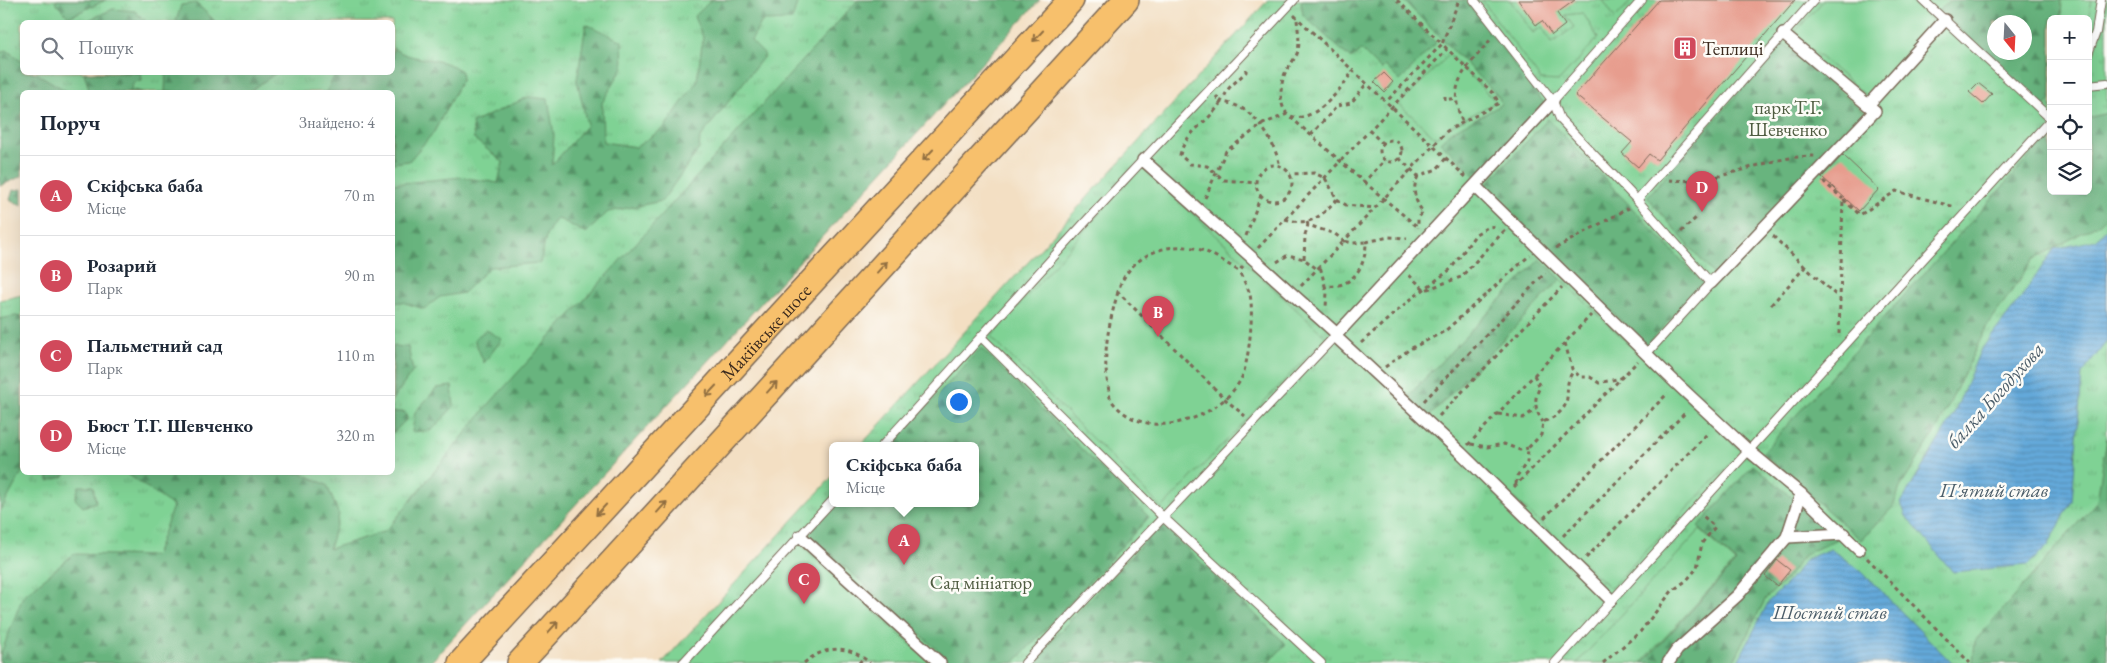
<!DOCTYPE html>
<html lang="uk">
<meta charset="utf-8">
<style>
body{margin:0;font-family:"EB Garamond",serif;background:#f2f2f3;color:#1f2937}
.controls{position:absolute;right:15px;top:15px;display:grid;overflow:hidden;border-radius:8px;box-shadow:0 5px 20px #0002}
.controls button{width:45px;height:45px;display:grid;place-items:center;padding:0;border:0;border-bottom:1px solid #e0e1e3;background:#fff;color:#1f2937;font:25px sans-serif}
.compass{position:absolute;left:1987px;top:15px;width:45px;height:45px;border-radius:50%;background:#fff;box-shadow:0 5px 20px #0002;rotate:162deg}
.you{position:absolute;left:958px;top:401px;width:18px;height:18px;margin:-12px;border:4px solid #fff;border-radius:50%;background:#1a73e8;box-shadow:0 0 0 8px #1a73e833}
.badge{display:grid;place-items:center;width:32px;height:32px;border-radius:50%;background:#d1495b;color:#fff;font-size:16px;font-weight:700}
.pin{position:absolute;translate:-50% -41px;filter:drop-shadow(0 1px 2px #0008)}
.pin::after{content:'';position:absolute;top:26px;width:18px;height:15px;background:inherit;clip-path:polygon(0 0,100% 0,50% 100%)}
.popup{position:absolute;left:829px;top:442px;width:150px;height:65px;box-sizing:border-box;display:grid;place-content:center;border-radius:8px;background:#fff;filter:drop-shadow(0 1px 4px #0005);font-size:16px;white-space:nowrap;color:#747a83}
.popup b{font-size:19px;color:#1f2937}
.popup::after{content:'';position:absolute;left:50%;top:100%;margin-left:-10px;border:10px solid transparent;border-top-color:#fff}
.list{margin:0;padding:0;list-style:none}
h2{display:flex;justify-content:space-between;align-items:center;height:65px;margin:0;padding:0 20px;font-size:21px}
h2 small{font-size:16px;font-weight:400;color:#747a83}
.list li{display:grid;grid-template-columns:32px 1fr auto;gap:15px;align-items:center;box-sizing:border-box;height:80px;padding:0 20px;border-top:1px solid #e0e1e3}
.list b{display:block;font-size:19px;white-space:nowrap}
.list p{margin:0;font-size:16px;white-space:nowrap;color:#747a83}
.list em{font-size:16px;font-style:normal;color:#747a83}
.icon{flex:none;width:28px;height:28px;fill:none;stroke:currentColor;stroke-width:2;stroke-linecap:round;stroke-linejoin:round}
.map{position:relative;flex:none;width:2107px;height:663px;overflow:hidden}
.search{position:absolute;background:#fff;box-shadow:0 5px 20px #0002;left:20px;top:20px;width:375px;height:55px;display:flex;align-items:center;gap:12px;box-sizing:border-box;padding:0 18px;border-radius:8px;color:#747a83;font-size:19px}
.panel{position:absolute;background:#fff;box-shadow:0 5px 20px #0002;left:20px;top:90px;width:375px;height:385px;border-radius:8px}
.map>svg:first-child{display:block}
.grass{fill:url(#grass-tufts);stroke:#5d7e59;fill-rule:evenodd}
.forest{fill:url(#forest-firs);stroke:#516f4e;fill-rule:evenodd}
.garden{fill:#7fd294;stroke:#5d7e59}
.water{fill:url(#water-rules);stroke:#506a7c}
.building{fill:#e79d8e}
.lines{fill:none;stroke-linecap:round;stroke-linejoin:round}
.service-casing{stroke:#7b6958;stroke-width:10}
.pedestrian-casing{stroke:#7b6958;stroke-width:14}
.primary-casing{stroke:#7b6958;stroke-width:28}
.path{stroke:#7b6958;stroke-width:3;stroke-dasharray:4 4;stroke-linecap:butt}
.service{stroke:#fff;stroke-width:8}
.pedestrian{stroke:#fff;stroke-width:11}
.primary{stroke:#f7c06c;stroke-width:25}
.oneway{stroke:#906e41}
.labels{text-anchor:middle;stroke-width:5;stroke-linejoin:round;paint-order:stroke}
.poi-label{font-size:19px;fill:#3b2a1e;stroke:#fdfcf7;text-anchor:start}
.park-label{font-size:19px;fill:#4f5c41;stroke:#fdfcf7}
.street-label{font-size:19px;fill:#3b2a1e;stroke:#fdfcf7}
.water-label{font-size:20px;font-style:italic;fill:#4b5d69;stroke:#fdfcf7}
</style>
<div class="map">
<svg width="2107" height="663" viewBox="0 0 2107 663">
<defs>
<pattern id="grass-tufts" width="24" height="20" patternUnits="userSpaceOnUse" patternTransform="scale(1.25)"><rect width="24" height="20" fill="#7fd294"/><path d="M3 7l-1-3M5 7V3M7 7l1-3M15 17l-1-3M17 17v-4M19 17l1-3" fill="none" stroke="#6fb47f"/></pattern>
<pattern id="forest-firs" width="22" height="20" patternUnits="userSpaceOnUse" patternTransform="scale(1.25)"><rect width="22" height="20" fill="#67b47e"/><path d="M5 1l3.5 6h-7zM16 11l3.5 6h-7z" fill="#569367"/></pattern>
<pattern id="water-rules" width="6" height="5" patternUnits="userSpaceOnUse" patternTransform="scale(1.25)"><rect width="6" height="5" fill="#64a9da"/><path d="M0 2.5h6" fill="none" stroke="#548ab0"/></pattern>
</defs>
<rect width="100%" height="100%" fill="#fdfcf7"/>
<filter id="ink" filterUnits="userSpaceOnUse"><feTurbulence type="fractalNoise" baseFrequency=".02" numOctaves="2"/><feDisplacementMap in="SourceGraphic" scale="10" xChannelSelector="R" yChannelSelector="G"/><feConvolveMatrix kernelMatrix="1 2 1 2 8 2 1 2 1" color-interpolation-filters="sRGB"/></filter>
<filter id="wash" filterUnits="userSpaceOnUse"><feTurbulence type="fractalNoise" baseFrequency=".0096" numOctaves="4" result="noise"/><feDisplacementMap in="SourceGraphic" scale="20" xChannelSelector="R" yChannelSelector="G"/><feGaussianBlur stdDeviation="1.12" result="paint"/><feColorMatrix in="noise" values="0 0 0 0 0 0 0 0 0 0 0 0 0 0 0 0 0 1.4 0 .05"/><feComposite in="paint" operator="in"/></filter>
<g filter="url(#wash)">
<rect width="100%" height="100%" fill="#f3dfc3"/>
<g class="grass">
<path d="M 0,0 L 938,0 L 358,663 L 0,663 L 0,300 L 22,295 L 22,472 L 392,472 L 392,92 L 22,92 L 0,88 ZM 22,22 L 392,22 L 392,72 L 22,72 Z"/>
<path d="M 1268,0 L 2107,0 L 2107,663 L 662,663 L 833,476 L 833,504 L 975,504 L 975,446 L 860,446 ZM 2051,19 L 2088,19 L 2088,191 L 2051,191 ZM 1994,22 L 2024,22 L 2024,52 L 1994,52 Z"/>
</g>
<g class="forest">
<polygon points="57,0 106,0 69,17 55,3"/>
<polygon points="711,0 798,0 792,20 762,21 751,41 765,55 700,138 699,149 662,201 608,212 586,233 557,218 547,233 540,263 490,267 463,293 440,297 424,309 402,302 393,303 393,184 461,177 498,183 503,162 474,139 472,123 528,97 548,99 554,135 552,165 587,125 577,80 586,24 622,41 623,67 602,103 603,142 636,147 664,128 697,81 703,37 694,17"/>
<polygon points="858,0 1040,0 430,663 0,663 0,656 23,596 74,554 155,556 173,506 126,473 301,473 327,485 339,515 329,549 386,531 490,403"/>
<polygon points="1303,0 1392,0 1436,43 1400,81 1385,66 1381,70 1361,50 1351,59 1303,15 1301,2"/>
<path d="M 1403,0 L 1465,0 L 1544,103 L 1477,177 L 1440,142 C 1457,123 1481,119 1501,104 L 1499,97 Z"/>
<path d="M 1950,0 L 2062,0 L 2061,19 L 2051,19 L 2051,100 L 2044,107 L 1939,10 ZM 1994,22 L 2024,22 L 2024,52 L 1994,52 Z"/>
<polygon points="196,3 216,22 176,22 181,5"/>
<polygon points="113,9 135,11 146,22 84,22"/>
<polygon points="1783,43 1865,113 1714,275 1647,197"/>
<path d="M 393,48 C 413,63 440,55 461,71 L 462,79 L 434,132 L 409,161 L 393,163 L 392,92 L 326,92 L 336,73 L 392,72 Z"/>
<polygon points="7,50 22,62 22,72 36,73 68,92 22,92 22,176 0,186 0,53"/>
<polygon points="84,73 141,73 142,81 134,82 131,89 142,92 90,92"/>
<polygon points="166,73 166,72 276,73 249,92 165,92"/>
<polygon points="2107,113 2107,216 2100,223 2034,259 1986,328 1937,429 1900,488 1893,507 1861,540 1762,453 2051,133 2051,191 2088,191 2088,118"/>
<polygon points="1548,119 1704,284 1646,345 1484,187"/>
<polygon points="22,189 22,205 10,200 13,190"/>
<polygon points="1540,259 1561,279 1428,418 1407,397"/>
<polygon points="15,316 22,317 22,472 0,512 0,319"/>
<polygon points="486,330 502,339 484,363 474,339"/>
<polygon points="393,346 408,347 413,371 393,399"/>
<polygon points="981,348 1149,517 1014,663 952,663 808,534 836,504 975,504 975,446 890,446"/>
<polygon points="452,386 454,406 432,430 412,432 415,412 437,388"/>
<polygon points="393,412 405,412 407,419 393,433"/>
<polygon points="2107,438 2107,663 1973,663 1975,641 2097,501"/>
<polygon points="1753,465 1794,499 1837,539 1804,555 1786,580 1766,598 1733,663 1643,663 1736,562 1698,527"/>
<polygon points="48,473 48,472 67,473 63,477 48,481"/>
<polygon points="79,486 93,486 96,502 83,507 75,499"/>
<polygon points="1161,524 1286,644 1268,663 1030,663"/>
</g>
<g class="garden">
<polygon points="1482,0 1510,0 1533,33 1542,27 1552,43 1574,27 1565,15 1583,13 1598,38 1559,81 1541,80"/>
<polygon points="1603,0 1632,0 1615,18"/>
<polygon points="1824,0 1909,0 1936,24 1869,98 1793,34"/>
<polygon points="2062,0 2092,0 2088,19 2061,19"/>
<polygon points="1449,55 1496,102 1445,129 1436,138 1399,104"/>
<polygon points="1141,166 1326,337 1162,508 991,337"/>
<polygon points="1561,279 1742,452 1610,588 1428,418"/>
<polygon points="1700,530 1735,562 1641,663 1577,663"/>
<polygon points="800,544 931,663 686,663"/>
</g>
<g class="water">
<polygon points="2107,228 2107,341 2082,374 2072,501 2048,546 2028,565 1953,572 1906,516 1901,503 1953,416 1980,351 2021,298 2054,249 2096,240"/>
<polygon points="1831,549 1861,571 1952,663 1737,663 1769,601 1789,581 1806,559"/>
</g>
<g id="blocks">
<g class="building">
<polygon points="1518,0 1575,0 1557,13 1565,25 1552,35 1542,21 1536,25"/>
<polygon points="1659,0 1795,0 1657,160 1649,154 1638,167 1622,153 1632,142 1575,95"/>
<polygon points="1384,73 1393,82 1384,92 1374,82"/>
<polygon points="1978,83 1992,94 1983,104 1969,92"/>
<polygon points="1843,155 1879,189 1859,211 1822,177"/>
<polygon points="1777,560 1790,570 1777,586 1765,576"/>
</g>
</g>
</g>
<g filter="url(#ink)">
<use href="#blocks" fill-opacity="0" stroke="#7b6958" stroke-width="1"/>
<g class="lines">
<g class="service-casing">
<g id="service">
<polyline points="1474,0 1553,101 1642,0"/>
<polyline points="1923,0 2051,119"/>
<polyline points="2088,54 2096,32 2101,0"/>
<polyline points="2088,85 2107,83"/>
<polyline points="1553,101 1560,119 1637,200 1814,0"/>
<polyline points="1637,200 1711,283 1646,354"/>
<polyline points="981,337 1163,517 1321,663"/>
<path d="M 882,446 C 969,351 1054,254 1143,160 C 1193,107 1244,54 1294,0"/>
<polyline points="683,663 833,500"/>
<polyline points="1025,663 1337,334"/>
<polyline points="1555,663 2051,119"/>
</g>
</g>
<g class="pedestrian-casing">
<g id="pedestrian">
<polyline points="1868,105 1945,20"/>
<polyline points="1143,160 1337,334 1553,101"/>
<polyline points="1475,186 1677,384 1749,451 1801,494 1859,550"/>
<polyline points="1711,283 1875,111 1783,34"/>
<polyline points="1335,336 1461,453 1611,600"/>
<polyline points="800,536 940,663"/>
<polyline points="1787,537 1844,534"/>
<polyline points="1668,663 1677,650 1738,595 1787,537 1801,494"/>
</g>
</g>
<g class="primary-casing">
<g id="primary">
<path id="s1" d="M 461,663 L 1071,0"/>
<polyline points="520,663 1126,0"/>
</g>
</g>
<g class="path">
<polyline points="1397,0 1442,44 1459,0"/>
<polyline points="1294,15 1466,177"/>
<path d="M 1297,20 C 1298,30 1300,41 1298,51 C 1296,58 1290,64 1286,71 C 1278,87 1277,122 1302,117 C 1323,113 1342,87 1353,71"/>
<path d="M 1246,69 L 1246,72 L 1229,88 L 1221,102 C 1253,104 1273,138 1280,166"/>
<path d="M 1216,96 L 1221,102 C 1208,124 1186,130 1180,155 L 1190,164 L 1207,166 L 1224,180 L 1256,183"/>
<polyline points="1445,96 1445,100 1455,98"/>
<path d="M 1462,121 C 1446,81 1467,69 1491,39"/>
<polyline points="1369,130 1383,144"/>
<polyline points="1311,135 1337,106 1351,103 1367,83"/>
<circle cx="1391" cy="151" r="11"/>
<polyline points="1399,158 1418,176 1437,169 1446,158"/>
<circle cx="1274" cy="183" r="18"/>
<path d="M 1418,176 C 1412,189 1414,200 1423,212 L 1418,218 L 1418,228"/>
<path d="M 1669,180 C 1724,185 1761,156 1815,156"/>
<polyline points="1823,181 1843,199"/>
<polyline points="1364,182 1419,228"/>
<polyline points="1205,198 1226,151 1263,124 1287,114 1364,182 1385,160"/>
<polyline points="1337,199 1346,205 1375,208"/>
<path d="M 1285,219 C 1311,227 1320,217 1337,199 L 1325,178 L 1314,173 L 1290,174"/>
<polyline points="1307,222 1308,225 1335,234 1344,241 1447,131 1499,103 1493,93 1442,44 1386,102"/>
<polyline points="1681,232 1698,216"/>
<polyline points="1246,236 1261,195"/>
<polyline points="1773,236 1805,267"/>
<polyline points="1366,242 1389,237 1407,238"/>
<polyline points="1258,248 1447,49"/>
<polyline points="1556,248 1629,208"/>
<polyline points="1304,259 1305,235 1308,225"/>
<polyline points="1277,262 1288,255 1304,259 1317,269"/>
<path d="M 1243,266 L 1239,271 C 1227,264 1214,254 1201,250 C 1167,239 1127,257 1118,292 L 1226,400 L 1245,416"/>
<polyline points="1409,275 1425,290 1461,277 1505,230"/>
<path d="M 1301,286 L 1344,241 L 1353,243 L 1366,242 C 1366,267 1352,289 1325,286 L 1320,266"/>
<polyline points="1325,286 1327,293 1326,307"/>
<path d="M 1118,292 C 1109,323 1102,353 1108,385 C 1109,390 1109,396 1111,400 C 1144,445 1216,421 1240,381 C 1249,366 1254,311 1250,295 C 1248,287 1242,278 1239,271"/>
<polyline points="1771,305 1805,267 1838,297"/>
<polyline points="1839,334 1843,199 1860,215 1896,191 1955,207"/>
<polyline points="1361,343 1406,303 1451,269 1476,234 1488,227 1498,226"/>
<polyline points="1565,343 1572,369 1580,377 1590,377 1599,383 1621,378"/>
<polyline points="1385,367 1410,349 1445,331 1530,255"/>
<path d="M 1534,375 L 1540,387 C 1533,400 1535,410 1543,422"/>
<polyline points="1424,401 1545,273"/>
<polyline points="1498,414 1523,418 1536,409"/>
<polyline points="1439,416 1562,287"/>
<polyline points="1471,444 1487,447 1504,444 1520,450 1528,448"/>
<polyline points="1468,445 1591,315"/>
<path d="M 1516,484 L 1517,476 L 1527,462 L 1528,448 L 1541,435 L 1543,422 C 1581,407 1559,389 1573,372"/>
<polyline points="1514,487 1638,361"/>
<polyline points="1544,518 1668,393"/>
<polyline points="1563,536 1687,411"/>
<polyline points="1586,558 1709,432"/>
<polyline points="1867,558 1970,663"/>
<path d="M 804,663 C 826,645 848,644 870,663"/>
<polyline points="859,663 864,657"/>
<polyline points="1603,663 1640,632 1672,591 1687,580 1697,568 1702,543 1715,527 1703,516"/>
</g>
<use href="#service" class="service"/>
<use href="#pedestrian" class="pedestrian"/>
<use href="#primary" class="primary"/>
</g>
<defs><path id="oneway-shaft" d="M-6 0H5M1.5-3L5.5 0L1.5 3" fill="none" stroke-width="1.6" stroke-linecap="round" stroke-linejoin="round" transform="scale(1.25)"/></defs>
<g class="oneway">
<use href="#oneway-shaft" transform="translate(1038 36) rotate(133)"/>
<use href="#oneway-shaft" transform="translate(928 155) rotate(133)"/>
<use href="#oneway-shaft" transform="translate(882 267) rotate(-48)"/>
<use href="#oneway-shaft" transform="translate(772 387) rotate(-48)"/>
<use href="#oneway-shaft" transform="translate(711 391) rotate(133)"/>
<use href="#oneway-shaft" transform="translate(662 507) rotate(-48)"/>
<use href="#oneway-shaft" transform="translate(601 510) rotate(133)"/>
<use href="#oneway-shaft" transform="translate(553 627) rotate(-48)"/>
</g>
</g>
<defs>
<g id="building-square" transform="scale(1.25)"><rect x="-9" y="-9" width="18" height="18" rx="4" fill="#d1495b" stroke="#fdfcf7"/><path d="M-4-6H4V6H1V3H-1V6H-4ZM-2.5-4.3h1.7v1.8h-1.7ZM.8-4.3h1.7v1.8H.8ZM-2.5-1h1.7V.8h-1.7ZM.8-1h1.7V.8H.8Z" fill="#fff"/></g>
</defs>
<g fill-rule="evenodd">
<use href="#building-square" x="1685" y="48"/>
</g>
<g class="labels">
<g class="poi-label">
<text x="1702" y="55">Теплиці</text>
</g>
<g class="park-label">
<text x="1788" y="114">парк Т.Г.<tspan x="1788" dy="22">Шевченко</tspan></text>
<text x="981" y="589">Сад мініатюр</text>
</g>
<g class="street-label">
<text dy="7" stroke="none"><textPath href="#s1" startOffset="450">Макіївське шосе</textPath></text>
</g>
<g class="water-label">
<text transform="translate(1995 395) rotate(-48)" y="7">балка Богодухова</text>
<text x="1994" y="497">П'ятий став</text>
<text x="1830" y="619">Шостий став</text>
</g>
</g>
</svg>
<div class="controls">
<button>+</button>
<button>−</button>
<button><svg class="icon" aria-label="locate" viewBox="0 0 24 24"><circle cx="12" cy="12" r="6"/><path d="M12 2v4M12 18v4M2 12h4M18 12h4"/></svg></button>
<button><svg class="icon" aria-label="layers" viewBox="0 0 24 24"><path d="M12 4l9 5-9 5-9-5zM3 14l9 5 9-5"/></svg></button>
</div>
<svg class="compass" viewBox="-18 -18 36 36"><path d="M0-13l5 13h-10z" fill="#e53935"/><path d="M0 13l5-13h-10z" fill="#747a83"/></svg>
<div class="you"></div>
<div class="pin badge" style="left:904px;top:565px">A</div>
<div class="popup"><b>Скіфська баба</b>Місце</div>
<div class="pin badge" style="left:1158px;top:337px">B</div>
<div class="pin badge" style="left:804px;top:604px">C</div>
<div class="pin badge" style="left:1702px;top:212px">D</div>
<div class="search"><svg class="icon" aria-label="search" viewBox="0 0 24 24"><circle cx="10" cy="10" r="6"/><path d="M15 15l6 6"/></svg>Пошук</div>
<section class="panel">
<h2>Поруч<small>Знайдено: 4</small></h2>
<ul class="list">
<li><span class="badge">A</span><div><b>Скіфська баба</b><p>Місце</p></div><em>70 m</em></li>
<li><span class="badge">B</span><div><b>Розарий</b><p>Парк</p></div><em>90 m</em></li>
<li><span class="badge">C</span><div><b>Пальметний сад</b><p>Парк</p></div><em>110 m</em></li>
<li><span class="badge">D</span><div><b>Бюст Т.Г. Шевченко</b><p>Місце</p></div><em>320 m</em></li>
</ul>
</section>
</div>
